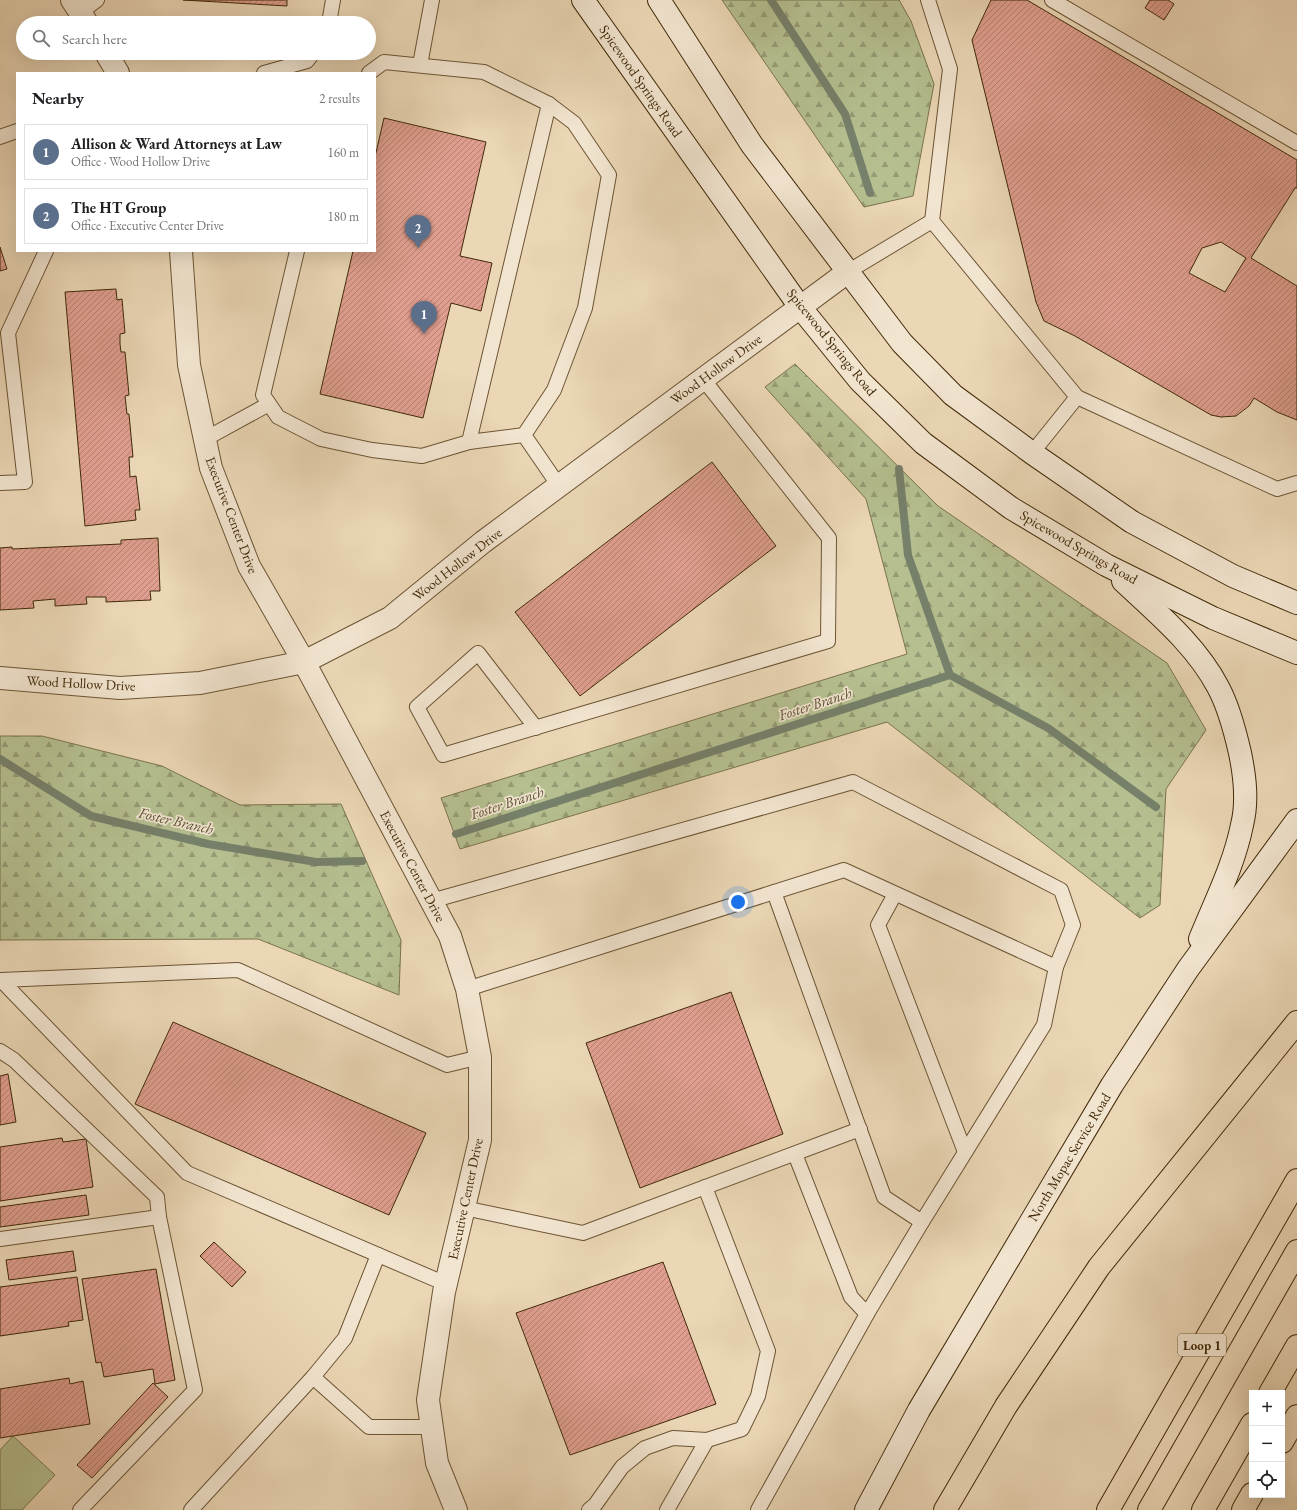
<!DOCTYPE html>
<meta charset="utf-8">
<style>
body{margin:0;font-family:"EB Garamond",serif;background:#f2f2f2;color:#202124}
.controls{position:absolute;right:12px;bottom:12px;display:grid;overflow:hidden;border-radius:0px;box-shadow:0 4px 16px #0002}
.controls button{width:36px;height:36px;display:grid;place-items:center;padding:0;border:0;border-bottom:1px solid #e0e0e0;background:#fff;color:#202124;font:20px sans-serif}
.you{position:absolute;left:738px;top:902px;width:14px;height:14px;margin:-10px;border:3px solid #fff;border-radius:50%;background:#1a73e8;box-shadow:0 0 0 6px #1a73e833}
.badge{display:grid;place-items:center;width:26px;height:26px;border-radius:50%;background:#111827;color:#fff;font-size:13px;font-weight:700}
.pin{position:absolute;translate:-50% -33px;filter:drop-shadow(0 1px 2px #0008)}
.pin::after{content:'';position:absolute;top:21px;width:14px;height:12px;background:inherit;clip-path:polygon(0 0,100% 0,50% 100%)}
.list{margin:0;padding:0;list-style:none}
h2{display:flex;justify-content:space-between;align-items:center;height:52px;margin:0;padding:0 16px;font-size:17px}
h2 small{font-size:13px;font-weight:400;color:#757577}
.list li{display:grid;grid-template-columns:26px 1fr auto;gap:12px;align-items:center;box-sizing:border-box;height:56px;margin:0 8px 8px;padding:0 8px;border:1px solid #e0e0e0;border-radius:0px}
.list b{display:block;font-size:15px;white-space:nowrap}
.list p{margin:0;font-size:13px;white-space:nowrap;color:#757577}
.list em{font-size:13px;font-style:normal;color:#757577}
.icon{flex:none;width:22px;height:22px;fill:none;stroke:currentColor;stroke-width:2;stroke-linecap:round;stroke-linejoin:round}
.map{position:relative;flex:none;width:1297px;height:1510px;overflow:hidden}
.search{position:absolute;background:#fff;box-shadow:0 4px 16px #0002;left:16px;top:16px;width:360px;height:44px;display:flex;align-items:center;gap:10px;box-sizing:border-box;padding:0 14px;border-radius:22px;color:#757577;font-size:15px}
.panel{position:absolute;background:#fff;box-shadow:0 4px 16px #0002;left:16px;top:72px;width:360px;height:180px;border-radius:0px}
.map>svg:first-child{display:block}
.forest{fill:url(#forest-firs);stroke:#7b744c}
.pitch{fill:#b5bf90;stroke:#7b744c}
.lines{fill:none;stroke-linecap:round;stroke-linejoin:round}
.stream{stroke:#76806a;stroke-width:8}
.building{fill:url(#building-hatch);stroke:#412908;fill-rule:evenodd}
.service-casing{stroke:#6c5434;stroke-width:16}
.minor-casing{stroke:#6c5434;stroke-width:24}
.tertiary-casing{stroke:#6c5434;stroke-width:24}
.secondary-casing{stroke:#412908;stroke-width:24}
.motorway-casing{stroke:#412908;stroke-width:24}
.service{stroke:#f2e5d0;stroke-width:14}
.minor{stroke:#f2e5d0;stroke-width:22}
.tertiary{stroke:#f2e5d0;stroke-width:22}
.secondary{stroke:#f2e5d0;stroke-width:22}
.motorway{stroke:#ebd7b6;stroke-width:22}
.labels{text-anchor:middle;stroke-width:3.5;stroke-linejoin:round;paint-order:stroke}
.shield{fill:#f2e5d0;stroke:#766144;stroke-width:1}
.shield-label{font-size:13px;font-weight:bold;fill:#412908}
.street-label{font-size:14px;fill:#412908;stroke:#f2e5d0}
.water-label{font-size:15px;font-style:italic;fill:#574d31;stroke:#f2e5d0}
</style>
<div class="map">
<svg width="1297" height="1510" viewBox="0 0 1297 1510">
<defs>
<pattern id="forest-firs" width="22" height="20" patternUnits="userSpaceOnUse"><rect width="22" height="20" fill="#b5bf90"/><path d="M5 1l3.5 6h-7zM16 11l3.5 6h-7z" fill="#959b74"/></pattern>
<pattern id="building-hatch" width="6" height="6" patternUnits="userSpaceOnUse"><rect width="6" height="6" fill="#df9e8f"/><path d="M-1 1l2-2M0 6l6-6M5 7l2-2" fill="none" stroke="#b68173"/></pattern>
</defs>
<rect width="100%" height="100%" fill="#ebd7b6"/>
<filter id="stains"><feTurbulence type="fractalNoise" baseFrequency=".005" numOctaves="4"/><feColorMatrix values="0 0 0 0 .2 0 0 0 0 .09 0 0 0 0 .02 0 0 0 .5 -.17"/></filter>
<radialGradient id="worn" r=".72"><stop offset=".6" stop-color="#630" stop-opacity="0"/><stop offset="1" stop-color="#630" stop-opacity=".3"/></radialGradient>
<g class="forest">
<polygon points="722,0 899,0 911,21 934,84 913,196 864,207"/>
<polygon points="795,364 938,506 1167,663 1206,730 1166,789 1160,905 1140,918 887,722 460,849 441,798 907,654 866,499 765,387"/>
<polygon points="0,736 42,736 162,766 240,805 341,804 401,940 399,995 258,939 0,940"/>
</g>
<polygon class="pitch" points="13,1436 55,1475 22,1510 0,1510 0,1450"/>
<g class="lines">
<g class="stream">
<polyline points="771,0 845,114 870,193"/>
<polyline points="899,469 908,555 950,675"/>
<polyline points="0,759 91,816 208,844 316,862 362,861"/>
<polyline points="456,834 950,675 1048,728 1156,807"/>
</g>
</g>
<g class="building">
<polygon points="183,0 287,0 287,6"/>
<path d="M 991,0 L 1027,0 L 1297,160 L 1297,188 L 1295,188 L 1251,258 L 1297,286 L 1297,420 L 1277,412 L 1254,398 L 1249,406 L 1236,416 L 1221,417 L 1211,415 L 1075,336 L 1044,321 L 1036,302 L 972,40 ZM 1221,242 L 1246,258 L 1225,292 L 1189,273 L 1202,248 Z"/>
<polygon points="1150,0 1168,0 1174,4 1164,20 1145,8"/>
<polygon points="384,118 486,142 460,256 492,263 481,311 451,303 423,418 320,394 353,251 375,251 375,157"/>
<polygon points="0,247 7,269 0,271"/>
<polygon points="116,289 117,300 122,299 125,333 120,334 120,344 121,352 125,352 129,395 125,396 127,414 129,414 133,457 129,457 130,477 136,476 140,510 135,510 136,520 85,526 65,292"/>
<polygon points="712,462 776,546 580,696 515,612"/>
<polygon points="158,538 160,591 150,591 151,600 106,602 106,597 86,597 87,604 55,606 55,599 33,601 34,608 0,610 0,548 12,547 12,549 121,544 121,540"/>
<polygon points="731,992 783,1134 640,1188 586,1043"/>
<polygon points="173,1022 426,1133 389,1215 135,1104"/>
<polygon points="8,1074 16,1122 0,1125 0,1076"/>
<polygon points="62,1138 63,1142 86,1139 93,1187 0,1201 0,1147"/>
<polygon points="86,1195 89,1215 0,1227 0,1207"/>
<polygon points="214,1242 246,1272 232,1287 200,1256"/>
<polygon points="73,1251 76,1271 9,1280 6,1260"/>
<polygon points="663,1262 716,1404 570,1455 516,1313"/>
<polygon points="156,1269 175,1380 155,1384 153,1369 104,1377 101,1362 96,1363 82,1279"/>
<polygon points="77,1277 83,1320 68,1322 69,1326 0,1336 0,1287"/>
<polygon points="69,1378 70,1384 83,1381 90,1424 0,1438 0,1389"/>
<polygon points="153,1383 168,1397 92,1478 77,1465"/>
</g>
<g class="lines">
<g class="service-casing">
<g id="service">
<polyline points="928,0 950,69 932,221"/>
<polyline points="1052,0 1297,143"/>
<polyline points="80,13 97,0"/>
<polyline points="329,23 333,0"/>
<polyline points="420,65 432,0"/>
<polyline points="264,73 307,61 313,53"/>
<polyline points="369,73 384,62 484,72 549,104 574,123 609,175 585,308 554,390 524,435 559,486"/>
<polyline points="0,137 17,131"/>
<polyline points="297,251 263,395 278,417 321,439 372,450 422,456 469,442"/>
<polyline points="849,271 932,221 1077,397 1277,489 1297,483"/>
<polyline points="524,435 469,442 549,104"/>
<polyline points="205,439 269,404"/>
<polyline points="1032,453 1077,397"/>
<polyline points="0,483 25,482 8,333 46,251"/>
<polyline points="536,728 478,653 417,707 443,755 828,641 829,538 703,379"/>
<polyline points="774,892 884,1197 922,1222 1044,1025 1056,967"/>
<polyline points="895,894 878,925 965,1152"/>
<polyline points="431,901 853,782 1061,890 1073,925 1056,967 844,870 467,989"/>
<polyline points="0,1051 14,1060 157,1197 159,1217 195,1390 80,1510"/>
<polyline points="795,1154 851,1297 867,1314 922,1222"/>
<polyline points="464,1208 583,1233 860,1129"/>
<polyline points="0,1239 159,1217"/>
<polyline points="446,1284 187,1173 1,980 238,970 447,1065 480,1057"/>
<polyline points="313,1377 369,1427 431,1427"/>
<polyline points="191,1510 313,1377 345,1338 378,1255"/>
<polyline points="589,1510 595,1505 622,1467 645,1448 673,1438 707,1440 742,1429 758,1396 768,1351 705,1187"/>
<polyline points="667,1510 707,1440"/>
<polyline points="758,1510 867,1314"/>
</g>
</g>
<g class="minor-casing">
<g id="minor">
<polyline points="72,0 87,23"/>
<polyline points="106,53 118,73"/>
<polyline points="181,251 189,365 211,468 249,566 304,662 450,936 467,989 480,1057 480,1140 444,1292 428,1400 437,1463 456,1510"/>
</g>
</g>
<g class="tertiary-casing">
<polyline id="tertiary" points="0,678 120,688 200,683 304,662 390,618 483,542 849,271"/>
</g>
<g class="secondary-casing">
<g id="secondary">
<polyline points="583,0 800,307 860,381 923,443 1011,508 1106,565 1213,618 1297,653"/>
<polyline points="659,0 752,145 902,343 953,395 1032,453 1132,522 1233,576 1297,603"/>
<path d="M 1123,581 C 1157,613 1196,645 1218,687 C 1229,707 1235,731 1240,753 C 1245,777 1248,801 1242,825 C 1234,865 1215,902 1200,939"/>
<polyline points="866,1510 919,1410 1112,1085 1188,969 1297,820"/>
</g>
</g>
<g class="motorway-casing">
<g id="motorway">
<polyline points="1270,1393 1297,1346"/>
<polyline points="1282,1442 1297,1416"/>
<polyline points="945,1510 1006,1406 1099,1267 1297,1022"/>
<polyline points="1108,1510 1297,1180"/>
<polyline points="1149,1510 1297,1251"/>
<polyline points="1203,1510 1252,1424"/>
<polyline points="1243,1510 1252,1494"/>
</g>
</g>
<use href="#service" class="service"/>
<use href="#minor" class="minor"/>
<use href="#tertiary" class="tertiary"/>
<use href="#secondary" class="secondary"/>
<use href="#motorway" class="motorway"/>
</g>
<g class="labels">
<rect class="shield" x="1178" y="1334" width="48" height="22" rx="3"/>
<g class="shield-label">
<text x="1202" y="1350">Loop 1</text>
</g>
<g class="street-label">
<text transform="translate(641 81) rotate(55)" y="5">Spicewood Springs Road</text>
<text transform="translate(832 342) rotate(51)" y="5">Spicewood Springs Road</text>
<text transform="translate(716 369) rotate(-36)" y="5">Wood Hollow Drive</text>
<text transform="translate(232 515) rotate(69)" y="5">Executive Center Drive</text>
<text transform="translate(1079 547) rotate(30)" y="5">Spicewood Springs Road</text>
<text transform="translate(457 564) rotate(-38)" y="5">Wood Hollow Drive</text>
<text transform="translate(81 683) rotate(3)" y="5">Wood Hollow Drive</text>
<text transform="translate(413 866) rotate(62)" y="5">Executive Center Drive</text>
<text transform="translate(1069 1157) rotate(-59)" y="5">North Mopac Service Road</text>
<text transform="translate(465 1199) rotate(-78)" y="5">Executive Center Drive</text>
</g>
<g class="water-label">
<text transform="translate(815 704) rotate(-18)" y="5">Foster Branch</text>
<text transform="translate(507 803) rotate(-18)" y="5">Foster Branch</text>
<text transform="translate(176 821) rotate(13)" y="5">Foster Branch</text>
</g>
</g>
<rect width="100%" height="100%" filter="url(#stains)"/>
<rect width="100%" height="100%" fill="url(#worn)"/>
</svg>
<div class="controls">
<button>+</button>
<button>−</button>
<button><svg class="icon" aria-label="locate" viewBox="0 0 24 24"><circle cx="12" cy="12" r="6"/><path d="M12 2v4M12 18v4M2 12h4M18 12h4"/></svg></button>
</div>
<div class="you"></div>
<div class="pin badge" style="left:424px;top:334px;background:#5c6f8a">1</div>
<div class="pin badge" style="left:418px;top:248px;background:#5c6f8a">2</div>
<div class="search"><svg class="icon" aria-label="search" viewBox="0 0 24 24"><circle cx="10" cy="10" r="6"/><path d="M15 15l6 6"/></svg>Search here</div>
<section class="panel">
<h2>Nearby<small>2 results</small></h2>
<ul class="list">
<li><span class="badge" style="background:#5c6f8a">1</span><div><b>Allison &amp; Ward Attorneys at Law</b><p>Office · Wood Hollow Drive</p></div><em>160 m</em></li>
<li><span class="badge" style="background:#5c6f8a">2</span><div><b>The HT Group</b><p>Office · Executive Center Drive</p></div><em>180 m</em></li>
</ul>
</section>
</div>
